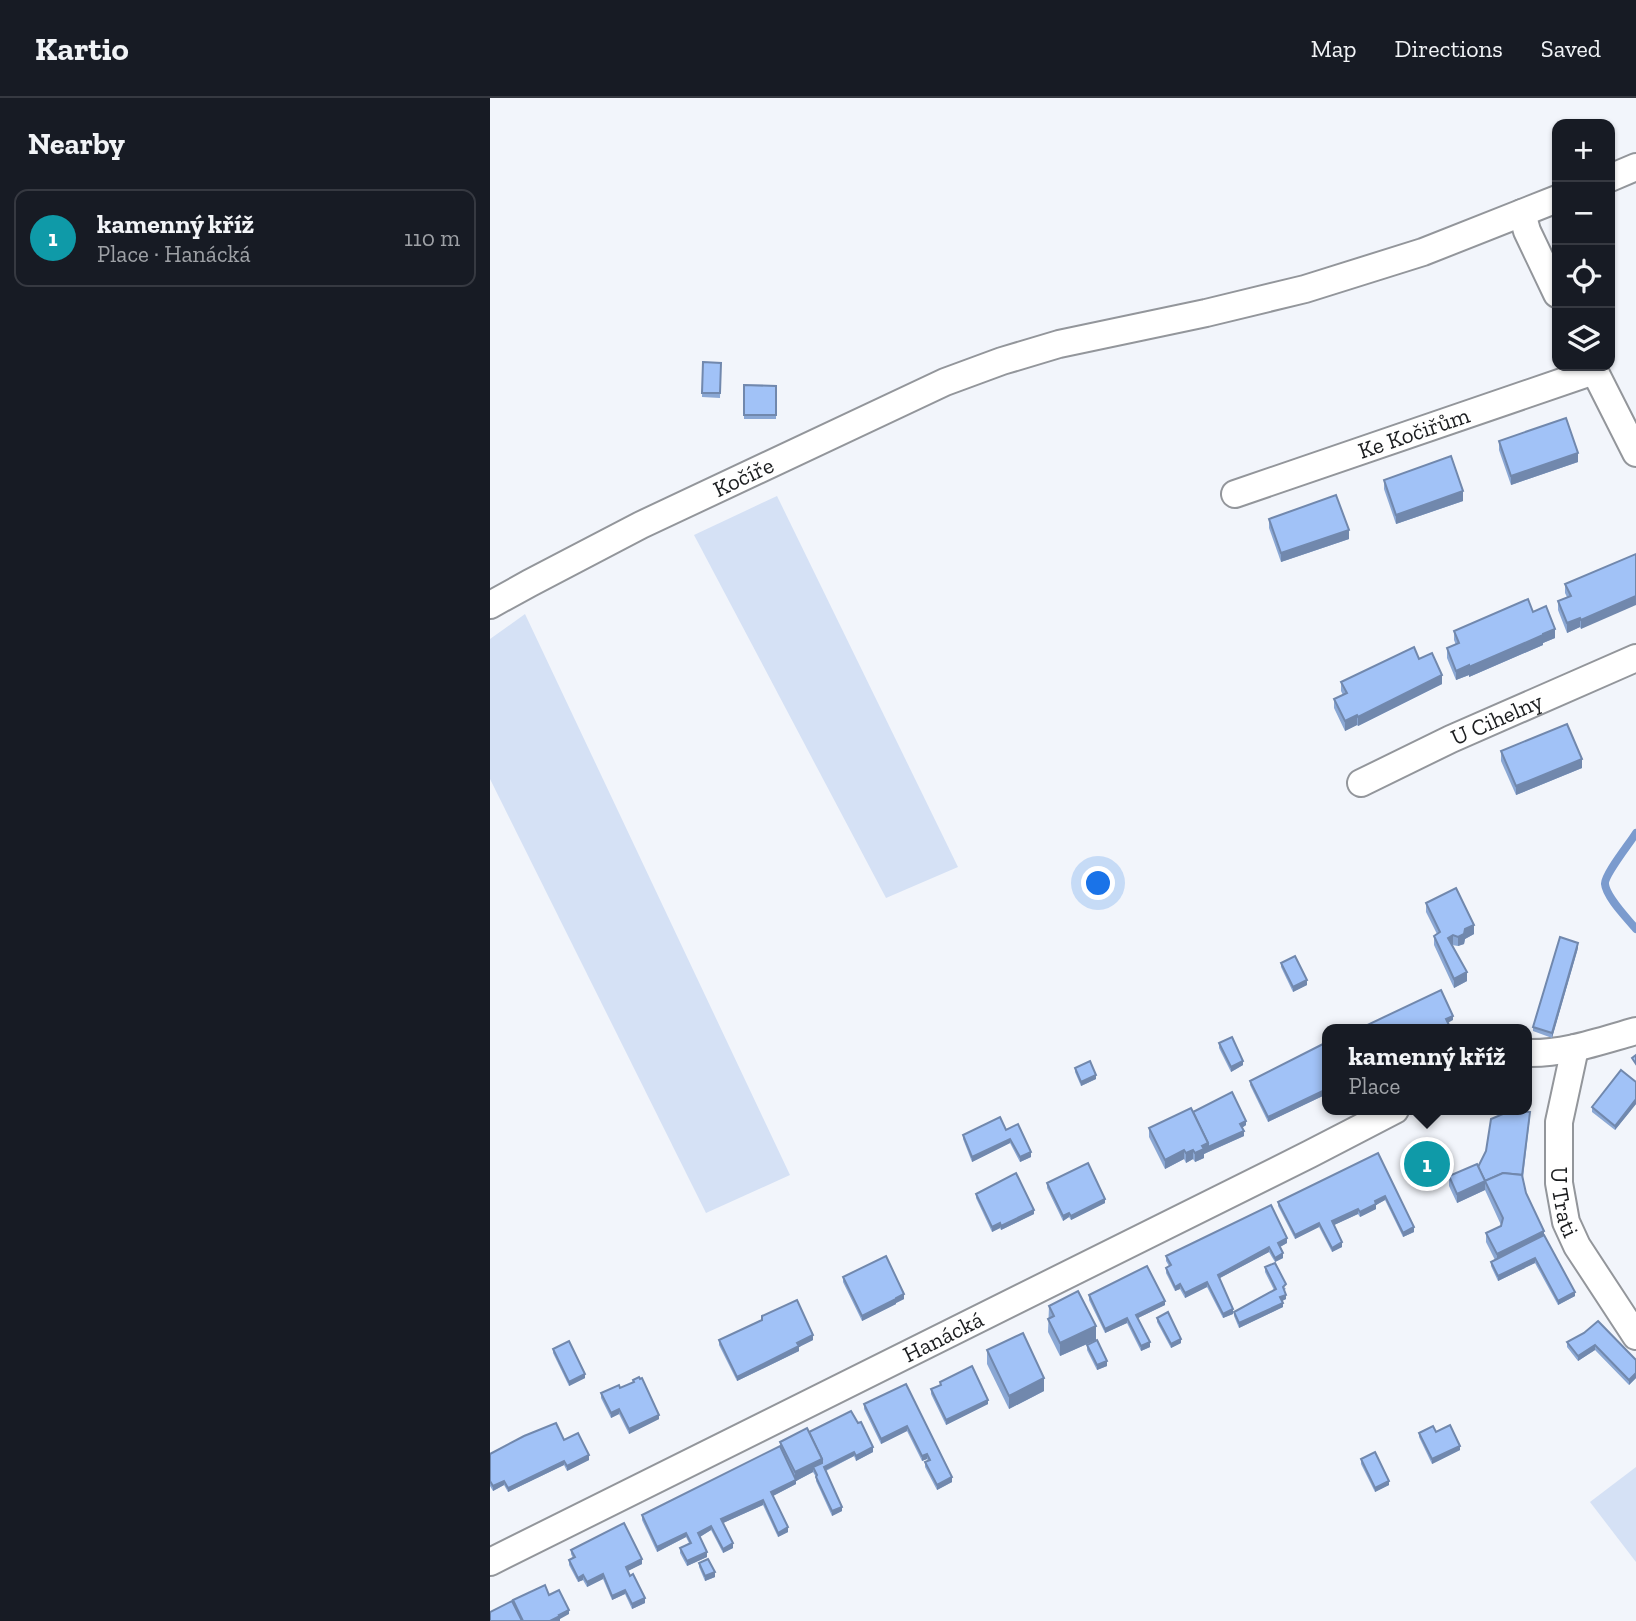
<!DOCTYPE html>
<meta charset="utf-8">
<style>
body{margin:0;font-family:"Zilla Slab",serif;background:#242831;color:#f1f3f6}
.controls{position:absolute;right:21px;top:21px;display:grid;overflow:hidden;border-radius:14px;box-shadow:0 2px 5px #0004}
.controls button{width:63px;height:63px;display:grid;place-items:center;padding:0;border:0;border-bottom:2px solid #363941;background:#171b24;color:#f1f3f6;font:35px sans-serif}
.you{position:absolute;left:609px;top:786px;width:24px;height:24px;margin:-18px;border:5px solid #fff;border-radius:50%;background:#1a73e8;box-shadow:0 0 0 10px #1a73e833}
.badge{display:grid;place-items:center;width:46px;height:46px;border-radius:50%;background:#b45309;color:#fff;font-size:23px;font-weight:700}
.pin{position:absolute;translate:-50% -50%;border:4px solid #fff;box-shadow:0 2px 7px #0006}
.popup{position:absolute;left:832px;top:926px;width:210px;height:91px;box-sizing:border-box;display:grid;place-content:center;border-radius:14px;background:#171b24;filter:drop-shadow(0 2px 5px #0005);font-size:23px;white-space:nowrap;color:#9ea1a6}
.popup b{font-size:26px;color:#f1f3f6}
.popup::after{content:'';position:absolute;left:50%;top:100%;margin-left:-14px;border:14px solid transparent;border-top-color:#171b24}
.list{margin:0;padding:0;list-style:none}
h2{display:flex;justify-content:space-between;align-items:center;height:91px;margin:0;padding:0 28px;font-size:30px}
h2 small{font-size:23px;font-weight:400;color:#9ea1a6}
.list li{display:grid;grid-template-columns:46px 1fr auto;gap:21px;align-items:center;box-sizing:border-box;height:98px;margin:0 14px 14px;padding:0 14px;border:2px solid #363941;border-radius:14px}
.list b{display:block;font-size:26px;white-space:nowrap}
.list p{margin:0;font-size:23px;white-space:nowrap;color:#9ea1a6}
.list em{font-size:23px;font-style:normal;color:#9ea1a6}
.icon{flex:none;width:38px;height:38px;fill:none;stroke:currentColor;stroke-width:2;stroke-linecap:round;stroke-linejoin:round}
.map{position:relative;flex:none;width:1146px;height:1523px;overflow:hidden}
header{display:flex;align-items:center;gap:42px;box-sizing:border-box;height:98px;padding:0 35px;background:#171b24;border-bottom:2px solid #363941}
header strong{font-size:33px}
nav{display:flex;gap:38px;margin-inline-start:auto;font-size:24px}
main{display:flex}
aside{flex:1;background:#171b24}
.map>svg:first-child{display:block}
.green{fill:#d5e1f5}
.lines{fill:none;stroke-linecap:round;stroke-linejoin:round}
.stream{stroke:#7b9bce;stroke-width:8}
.street-casing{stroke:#93969b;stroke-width:30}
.street{stroke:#fff;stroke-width:26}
.wall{fill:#8aa7d4}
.shaded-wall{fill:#7188ad}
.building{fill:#a1c2f7;stroke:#7188ad;stroke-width:2}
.labels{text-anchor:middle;stroke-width:6;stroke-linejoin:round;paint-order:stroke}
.street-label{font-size:23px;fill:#1b1d1f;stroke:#fff}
</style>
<header>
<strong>Kartio</strong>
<nav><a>Map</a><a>Directions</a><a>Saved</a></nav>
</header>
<main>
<aside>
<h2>Nearby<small></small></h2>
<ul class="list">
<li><span class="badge" style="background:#0f9aa8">1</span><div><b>kamenný kříž</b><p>Place · Hanácká</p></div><em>110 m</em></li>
</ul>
</aside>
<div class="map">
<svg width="1146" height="1523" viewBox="0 0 1146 1523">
<rect width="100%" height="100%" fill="#f2f5fb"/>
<g class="green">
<polygon points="287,398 468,769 396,800 204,437"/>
<polygon points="35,516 300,1077 216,1115 0,681 0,541"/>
<polygon points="1146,1369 1146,1464 1100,1404"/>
</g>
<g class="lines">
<path class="stream" d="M 1146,735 C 1140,745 1114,777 1115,786 C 1116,799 1138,821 1146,831"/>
<g class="street-casing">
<g id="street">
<polyline points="1120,80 1146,69"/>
<polyline points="1032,115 1037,133 1067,196"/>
<polyline points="1102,268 1146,355"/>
<path id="s1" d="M 745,396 L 1104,273"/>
<path id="s2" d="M 0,507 L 40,485 L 151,427 L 455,284 L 512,263 L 569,246 L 716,215 L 815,191 L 933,154 L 1067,101"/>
<path id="s3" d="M 871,685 L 961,641 L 1146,560"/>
<path id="s4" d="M 1085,950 L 1069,1024 L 1069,1085 L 1076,1124 L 1087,1148 L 1146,1238"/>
<path d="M 1037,955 C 1075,956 1110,943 1146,933"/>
<path id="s5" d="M 0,1464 L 820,1056 L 905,1012"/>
</g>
</g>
<use href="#street" class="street"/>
</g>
<g class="wall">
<polygon points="213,264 231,265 230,300 212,299"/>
<polygon points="254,287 286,288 286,321 254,321"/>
<polygon points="1009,343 1088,364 1021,387 1009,352"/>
<polygon points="894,382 973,403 906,426 894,391"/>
<polygon points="779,421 859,441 791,464 779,430"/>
<polygon points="1146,456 1091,531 1090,529 1077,535 1068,512 1068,503 1077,499 1075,495 1075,486"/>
<polygon points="1043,514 1065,540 1053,545 1053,547 979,579 979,577 966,582 957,560 957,550 966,547 964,542 964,533"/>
<polygon points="929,561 952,586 868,628 867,627 855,633 844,610 844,601 853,597 851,593 851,584"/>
<polygon points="1011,653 1092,670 1026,697 1011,663"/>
<polygon points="936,805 984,836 975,841 974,846 968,848 962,847 977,883 964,890 944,847 944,838 947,836 936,814"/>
<polygon points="1088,850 1062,940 1043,933 1043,929"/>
<polygon points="791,865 817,887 803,894 791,869"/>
<polygon points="837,944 837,996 778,1024 760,987 760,983"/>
<polygon points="729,945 753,967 741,974 729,950"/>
<polygon points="585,970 606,981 591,988 585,974"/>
<polygon points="1146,984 1146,1006 1125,1032 1102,1014 1102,1009"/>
<polygon points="1040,1019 1033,1080 1036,1095 1054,1137 1085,1198 1068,1207 1045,1165 1008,1183 1001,1168 1001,1164 1005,1162 996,1144 996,1135 1011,1128 1011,1127 995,1092 967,1105 959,1088 959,1078 988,1069"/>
<polygon points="756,1027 752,1030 754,1038 714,1056 714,1060 705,1064 703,1061 696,1065 694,1061 675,1071 659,1039 659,1030"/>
<polygon points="516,1032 541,1059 530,1064 520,1045 482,1064 473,1041 473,1037"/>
<polygon points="888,1055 924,1134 913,1139 895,1102 886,1107 886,1111 870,1119 868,1116 844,1127 852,1149 842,1154 829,1129 805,1141 788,1108 788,1104"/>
<polygon points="557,1085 615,1105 581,1122 579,1119 573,1123 557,1090"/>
<polygon points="486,1096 544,1116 511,1132 510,1130 502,1134 486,1100"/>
<polygon points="797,1145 790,1149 793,1160 785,1164 779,1154 730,1180 743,1216 733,1220 717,1189 695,1200 690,1191 685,1193 676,1175 676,1170 679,1168 676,1163 676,1158"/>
<polygon points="775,1169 796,1191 794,1192 796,1201 792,1203 793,1209 749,1230 744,1218 744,1214 784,1192 775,1174"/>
<polygon points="353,1179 414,1201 406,1205 406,1206 372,1223 353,1184"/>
<polygon points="599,1197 675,1207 648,1220 660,1249 651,1253 637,1225 615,1235 599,1202"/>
<polygon points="559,1208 606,1242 570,1258 558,1234"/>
<polygon points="667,1220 691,1245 681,1250 667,1224"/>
<polygon points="272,1222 323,1242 309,1249 309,1253 247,1283 229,1247 229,1242"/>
<polygon points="1094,1235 1146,1262 1146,1280 1139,1287 1105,1252 1088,1263 1077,1249 1077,1244"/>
<polygon points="597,1247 617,1268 607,1272 597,1252"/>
<polygon points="63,1251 95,1280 79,1288 63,1255"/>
<polygon points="497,1252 554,1293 519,1311 497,1266"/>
<polygon points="143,1282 169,1321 139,1336 129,1316 121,1320 111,1300 111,1295 130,1290 143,1284"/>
<polygon points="450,1284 498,1306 456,1327 441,1296 441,1291 450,1287"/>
<polygon points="416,1286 462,1384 447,1392 435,1369 435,1364 438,1363 437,1361 432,1363 417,1333 391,1346 374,1311 374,1306"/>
<polygon points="319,1334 383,1354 366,1363 364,1358 336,1373 352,1413 342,1418 326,1383 326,1379 323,1374 306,1383 306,1386 283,1398 298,1434 288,1439 273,1407 233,1425 243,1450 233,1455 221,1432 210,1439 217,1459 197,1468 190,1455 190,1450 199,1445 196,1439 167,1454 152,1422 152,1417 290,1348 290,1344"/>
<polygon points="946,1334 970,1352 942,1366 929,1339 929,1335"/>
<polygon points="74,1342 99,1362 77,1373 74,1367 18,1394 14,1387 3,1393 0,1388 0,1356"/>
<polygon points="871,1361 899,1387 885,1394 871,1366"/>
<polygon points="81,1452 152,1466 137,1473 155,1505 142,1511 135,1496 122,1502 113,1481 97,1489 93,1482 88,1484 79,1467 79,1462 83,1460 81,1456"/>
<polygon points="209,1465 225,1479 215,1483 209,1469"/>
</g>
<g class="shaded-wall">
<polygon points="1088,355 1088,364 1021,387 1021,378"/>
<polygon points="973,393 973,403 906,426 906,417"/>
<polygon points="859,432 859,441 791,464 791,455"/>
<polygon points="1146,498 1146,507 1091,531 1091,522"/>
<polygon points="1090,520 1090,529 1077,535 1077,525"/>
<polygon points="1065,531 1065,540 1053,545 1053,547 979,579 979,569"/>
<polygon points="979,567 979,577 966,582 966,573"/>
<polygon points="952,577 952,586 868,628 868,619"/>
<polygon points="867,617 867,627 855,633 855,623"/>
<polygon points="1092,661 1092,670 1026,697 1026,688"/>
<polygon points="984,827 984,836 975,841 974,846 968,848 968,839 975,831"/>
<polygon points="963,837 963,846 958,849 958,840"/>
<polygon points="1088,845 1088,850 1062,940 1062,935"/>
<polygon points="977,874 977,883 964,890 964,881"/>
<polygon points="817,882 817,887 803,894 803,889"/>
<polygon points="963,918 963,922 956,926 956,921"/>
<polygon points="753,963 753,967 741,974 741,969"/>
<polygon points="606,977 606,981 591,988 591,984"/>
<polygon points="837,991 837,996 778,1024 778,1019"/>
<polygon points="1146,1001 1146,1006 1125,1032 1125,1028"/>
<polygon points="756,1023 756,1027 750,1031 750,1026"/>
<polygon points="754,1033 754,1038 718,1054 718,1049"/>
<polygon points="520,1041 520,1045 482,1064 482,1059"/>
<polygon points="718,1045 718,1054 714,1056 714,1060 705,1064 705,1055 712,1048"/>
<polygon points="694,1052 694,1061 675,1071 675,1062"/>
<polygon points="703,1052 703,1061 696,1065 696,1055"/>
<polygon points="541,1054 541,1059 530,1064 530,1059"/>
<polygon points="995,1083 995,1092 967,1105 967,1096"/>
<polygon points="895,1098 895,1102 886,1107 886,1111 870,1119 870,1114 885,1103"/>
<polygon points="615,1101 615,1105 581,1122 581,1118"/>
<polygon points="868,1111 868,1116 842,1128 842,1123"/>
<polygon points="544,1112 544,1116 511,1132 511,1128"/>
<polygon points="579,1115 579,1119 573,1123 573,1118"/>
<polygon points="510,1125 510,1130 502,1134 502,1129"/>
<polygon points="829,1125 829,1129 805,1141 805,1137"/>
<polygon points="924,1129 924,1134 913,1139 913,1135"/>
<polygon points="1054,1133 1054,1142 1007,1166 1007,1156"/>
<polygon points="797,1140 797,1145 788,1150 788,1145"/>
<polygon points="852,1144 852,1149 842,1154 842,1150"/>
<polygon points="779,1149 779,1154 728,1181 728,1177"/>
<polygon points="793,1155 793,1160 785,1164 785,1160"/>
<polygon points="1045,1160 1045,1165 1008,1183 1008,1178"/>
<polygon points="717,1184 717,1189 695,1200 695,1195"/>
<polygon points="690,1186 690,1191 685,1193 685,1189"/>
<polygon points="1085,1194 1085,1198 1068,1207 1068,1203"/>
<polygon points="414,1196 414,1201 406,1205 406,1206 372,1223 372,1218"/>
<polygon points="796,1197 796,1201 790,1204 790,1199"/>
<polygon points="675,1203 675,1207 646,1221 646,1217"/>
<polygon points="793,1205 793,1209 749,1230 749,1225"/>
<polygon points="743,1211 743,1216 733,1220 733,1216"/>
<polygon points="637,1220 637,1225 615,1235 615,1231"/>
<polygon points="606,1228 606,1242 570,1258 570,1245"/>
<polygon points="323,1237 323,1242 309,1249 309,1253 247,1283 247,1279 307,1245"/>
<polygon points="691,1241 691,1245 681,1250 681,1246"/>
<polygon points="660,1244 660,1249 651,1253 651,1248"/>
<polygon points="1105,1247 1105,1252 1088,1263 1088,1258"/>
<polygon points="617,1263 617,1268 607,1272 607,1267"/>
<polygon points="1146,1275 1146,1280 1139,1287 1139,1282"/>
<polygon points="95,1276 95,1280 79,1288 79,1284"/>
<polygon points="554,1280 554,1293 519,1311 519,1298"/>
<polygon points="498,1302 498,1306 456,1327 456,1322"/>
<polygon points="129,1311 129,1316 121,1320 121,1315"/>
<polygon points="169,1317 169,1321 139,1336 139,1331"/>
<polygon points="417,1328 417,1333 391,1346 391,1341"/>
<polygon points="970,1348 970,1352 942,1366 942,1361"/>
<polygon points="383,1349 383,1354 366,1363 366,1358"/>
<polygon points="364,1354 364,1358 334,1373 334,1369"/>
<polygon points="437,1356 437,1361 432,1363 432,1358"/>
<polygon points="99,1357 99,1362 77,1373 77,1368"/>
<polygon points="332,1361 332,1370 323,1369 323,1374 306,1383 306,1386 281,1399 281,1394 305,1382 305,1374"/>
<polygon points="74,1363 74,1367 18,1394 18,1390"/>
<polygon points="462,1379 462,1384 447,1392 447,1387"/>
<polygon points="14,1383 14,1387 3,1393 3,1388"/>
<polygon points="899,1383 899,1387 885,1394 885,1390"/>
<polygon points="273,1402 273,1407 231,1426 231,1421"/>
<polygon points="352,1409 352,1413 342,1418 342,1413"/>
<polygon points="221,1428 221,1432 208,1440 208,1435"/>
<polygon points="298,1429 298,1434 288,1439 288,1435"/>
<polygon points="196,1435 196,1439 167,1454 167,1449"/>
<polygon points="243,1445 243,1450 233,1455 233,1451"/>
<polygon points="217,1454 217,1459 197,1468 197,1463"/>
<polygon points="152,1461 152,1466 136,1474 136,1469"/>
<polygon points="225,1474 225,1479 215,1483 215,1478"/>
<polygon points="113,1476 113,1481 97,1489 97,1484"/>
<polygon points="93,1477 93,1482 88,1484 88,1480"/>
<polygon points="135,1492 135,1496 122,1502 122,1498"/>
<polygon points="155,1500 155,1505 142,1511 142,1506"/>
<polygon points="79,1512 79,1516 70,1521 70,1523 60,1523"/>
</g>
<g class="building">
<polygon points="213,264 231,265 230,295 212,295"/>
<polygon points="254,287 286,288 286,317 254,317"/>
<polygon points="1076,320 1088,355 1021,378 1009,343"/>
<polygon points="961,358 973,393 906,417 894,382"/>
<polygon points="846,397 859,432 791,455 779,421"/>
<polygon points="1146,456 1146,498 1091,522 1090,520 1077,525 1068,503 1081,498 1075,486"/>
<polygon points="1038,501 1043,514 1056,508 1065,531 1053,536 1053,537 979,569 979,567 966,573 957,550 969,545 964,533"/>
<polygon points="924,549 929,561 942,555 952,577 868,619 867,617 855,623 844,601 857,595 851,584"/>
<polygon points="1077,626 1092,661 1026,688 1011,653"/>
<polygon points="966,790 984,827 975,831 974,836 968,839 963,837 958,840 977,874 964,881 944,838 950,834 936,805"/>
<polygon points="1070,839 1088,845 1062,935 1043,929"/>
<polygon points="805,858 817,882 803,889 791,865"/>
<polygon points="951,892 963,918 956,921 961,931 872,931 871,930"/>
<polygon points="742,939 753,963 741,969 729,945"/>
<polygon points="837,944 837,991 778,1019 760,983"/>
<polygon points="1146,957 1146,966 1142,960"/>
<polygon points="600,963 606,977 591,984 585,970"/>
<polygon points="1131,972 1146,984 1146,1001 1125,1028 1102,1009"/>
<polygon points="742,994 756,1023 750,1026 754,1033 718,1049 718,1045 703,1014"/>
<polygon points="701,1010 718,1045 712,1048 714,1051 705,1055 703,1052 696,1055 694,1052 675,1062 659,1030"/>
<polygon points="1020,1013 1040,1014 1032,1078 1032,1077 1013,1075 995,1083 988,1069 996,1053 1001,1021"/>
<polygon points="510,1019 516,1032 528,1026 541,1054 530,1059 520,1041 482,1059 473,1037"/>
<polygon points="888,1055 924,1129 913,1135 895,1098 885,1103 886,1106 870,1114 868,1111 842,1123 852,1144 842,1150 829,1125 805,1137 788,1104"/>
<polygon points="598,1065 615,1101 581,1118 579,1115 573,1118 557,1085"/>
<polygon points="987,1066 995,1083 1013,1075 1032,1077 1036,1095 1054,1133 1007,1156 996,1135 1011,1128 1013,1120 995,1083 967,1096 959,1078"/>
<polygon points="526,1075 544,1112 511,1128 510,1125 502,1129 486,1096"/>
<polygon points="781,1107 797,1140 788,1145 793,1155 785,1160 779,1149 728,1177 743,1211 733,1216 717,1184 695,1195 690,1186 685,1189 676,1170 681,1167 676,1158"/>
<polygon points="1054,1137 1085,1194 1068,1203 1045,1160 1008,1178 1001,1164"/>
<polygon points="396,1158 414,1196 406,1200 406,1201 372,1218 353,1179"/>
<polygon points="785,1165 796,1186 793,1189 796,1197 790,1199 793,1205 749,1225 744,1214 786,1191 775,1169"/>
<polygon points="657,1168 675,1203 646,1217 660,1244 651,1248 637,1220 615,1231 599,1197"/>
<polygon points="588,1193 606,1228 570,1245 558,1221 564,1218 559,1208"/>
<polygon points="307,1202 323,1237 307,1245 309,1248 247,1279 229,1242 272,1222 272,1218"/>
<polygon points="678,1214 691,1241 681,1246 667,1220"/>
<polygon points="1108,1223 1146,1262 1146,1275 1139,1282 1105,1247 1088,1258 1077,1244 1094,1235"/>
<polygon points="533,1235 554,1280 519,1298 497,1252"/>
<polygon points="607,1242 617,1263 607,1267 597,1247"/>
<polygon points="79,1243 95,1276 79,1284 63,1251"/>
<polygon points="482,1268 498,1302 456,1322 441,1291 451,1287 450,1284"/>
<polygon points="149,1279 150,1281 152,1280 169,1317 139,1331 129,1311 121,1315 111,1295 129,1287 130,1290 144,1284 143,1282"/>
<polygon points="416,1286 462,1379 447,1387 435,1364 440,1362 437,1356 432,1358 417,1328 391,1341 374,1306"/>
<polygon points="361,1313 368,1325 371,1324 383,1349 366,1358 364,1354 334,1369 352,1409 342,1413 326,1379 327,1377 323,1369 332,1365 332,1361 319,1334"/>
<polygon points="66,1325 74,1342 88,1335 99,1357 77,1368 74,1363 18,1390 14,1383 3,1388 0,1383 0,1356 34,1338"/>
<polygon points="960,1327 970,1348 942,1361 929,1335 943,1328 946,1334"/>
<polygon points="317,1330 332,1361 305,1374 290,1344"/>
<polygon points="290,1348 306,1382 281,1394 298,1429 288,1435 273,1402 231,1421 243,1445 233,1451 221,1428 208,1435 217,1454 197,1463 190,1450 201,1445 196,1435 167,1449 152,1417"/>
<polygon points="885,1354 899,1383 885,1390 871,1361"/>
<polygon points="134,1425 152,1461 136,1469 140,1478 143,1476 155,1500 142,1506 135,1492 122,1498 113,1476 97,1484 93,1477 88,1480 79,1462 85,1459 81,1452"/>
<polygon points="218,1461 225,1474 215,1478 209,1465"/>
<polygon points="55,1487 59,1497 69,1492 79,1512 69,1517 70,1518 60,1523 33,1523 23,1502"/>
<polygon points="22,1503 32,1523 0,1523 0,1514"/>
</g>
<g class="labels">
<g class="street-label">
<text dy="8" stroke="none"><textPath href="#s1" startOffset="189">Ke Kočiřům</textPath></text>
<text dy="8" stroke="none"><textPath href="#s2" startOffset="284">Kočíře</textPath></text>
<text dy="8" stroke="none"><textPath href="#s3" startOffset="150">U Cihelny</textPath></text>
<text dy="8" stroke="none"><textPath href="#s4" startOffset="156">U Trati</textPath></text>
<text dy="8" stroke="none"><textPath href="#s5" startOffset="506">Hanácká</textPath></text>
</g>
</g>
</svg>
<div class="controls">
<button>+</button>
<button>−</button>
<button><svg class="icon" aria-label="locate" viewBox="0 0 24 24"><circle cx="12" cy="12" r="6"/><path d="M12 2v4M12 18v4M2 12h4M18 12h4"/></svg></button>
<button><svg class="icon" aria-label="layers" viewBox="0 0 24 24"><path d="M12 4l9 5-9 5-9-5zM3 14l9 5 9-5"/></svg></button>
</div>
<div class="you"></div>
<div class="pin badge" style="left:937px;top:1066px;background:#0f9aa8">1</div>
<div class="popup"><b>kamenný kříž</b>Place</div>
</div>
</main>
